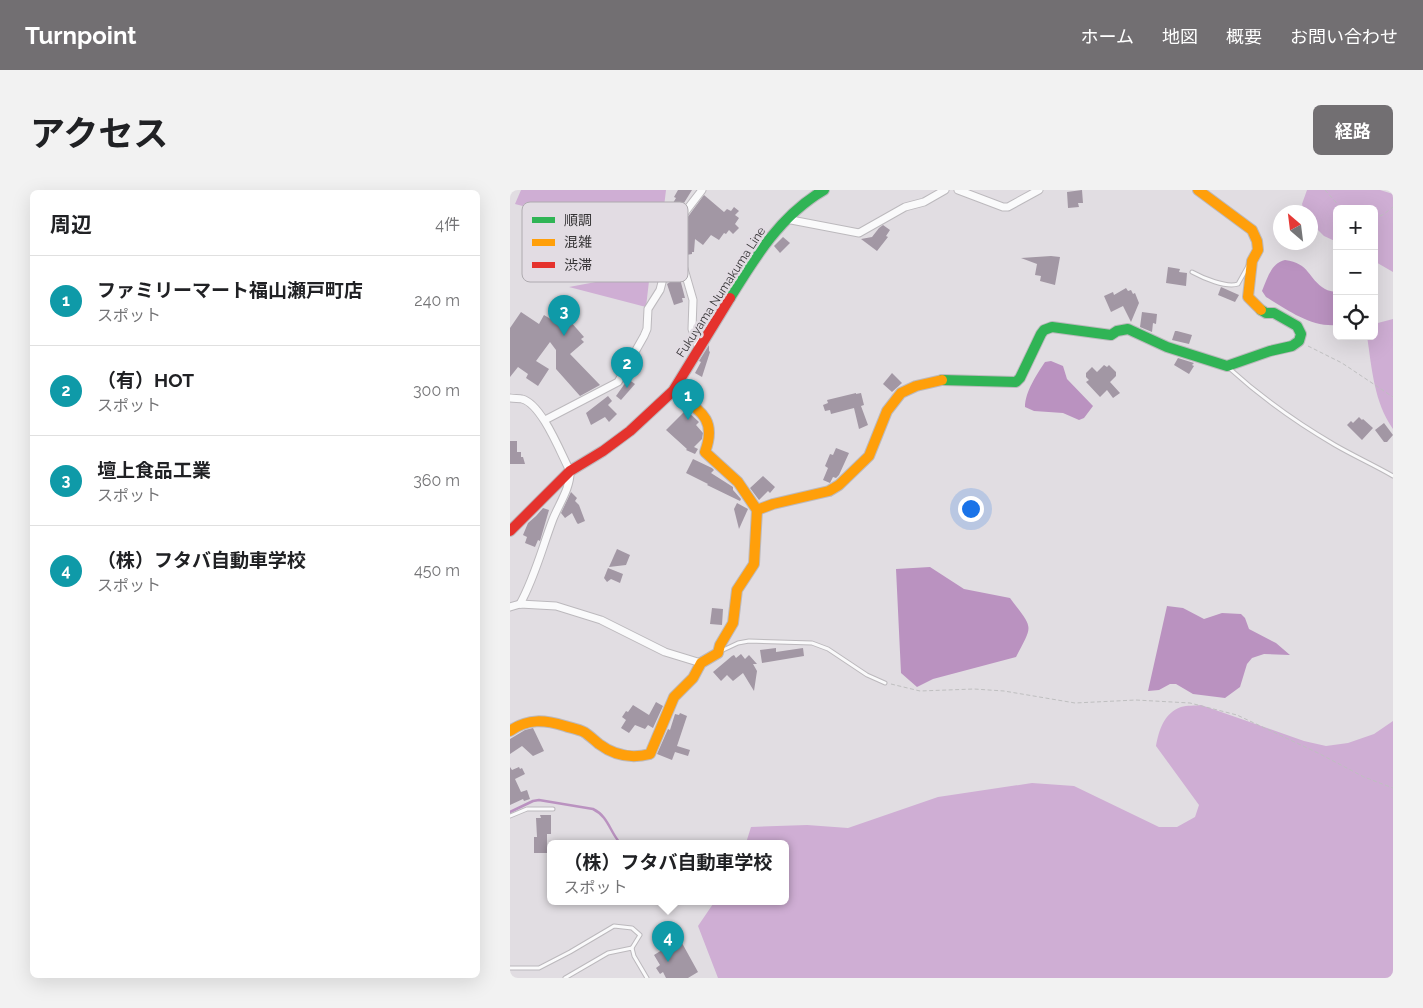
<!DOCTYPE html>
<html lang="ja">
<meta charset="utf-8">
<style>
body{margin:0;font-family:Raleway,"Noto Sans JP",sans-serif;background:#f2f2f2;color:#202124}
.controls{position:absolute;right:15px;top:15px;display:grid;overflow:hidden;border-radius:8px;box-shadow:0 5px 20px #0002}
.controls button{width:45px;height:45px;display:grid;place-items:center;padding:0;border:0;border-bottom:1px solid #e0e0e0;background:#fff;color:#202124;font:25px sans-serif}
.compass{position:absolute;left:763px;top:15px;width:45px;height:45px;border-radius:50%;background:#fff;box-shadow:0 5px 20px #0002;rotate:332deg}
.you{position:absolute;left:460px;top:318px;width:18px;height:18px;margin:-12px;border:4px solid #fff;border-radius:50%;background:#1a73e8;box-shadow:0 0 0 8px #1a73e833}
.badge{display:grid;place-items:center;width:32px;height:32px;border-radius:50%;background:#726f72;color:#fff;font-size:16px;font-weight:700}
.pin{position:absolute;translate:-50% -41px;filter:drop-shadow(0 1px 2px #0008)}
.pin::after{content:'';position:absolute;top:26px;width:18px;height:15px;background:inherit;clip-path:polygon(0 0,100% 0,50% 100%)}
.popup{position:absolute;left:37px;top:650px;width:242px;height:65px;box-sizing:border-box;display:grid;place-content:center;border-radius:8px;background:#fff;filter:drop-shadow(0 1px 4px #0005);font-size:16px;white-space:nowrap;color:#757577}
.popup b{font-size:19px;color:#202124}
.popup::after{content:'';position:absolute;left:50%;top:100%;margin-left:-10px;border:10px solid transparent;border-top-color:#fff}
.list{margin:0;padding:0;list-style:none}
h2{display:flex;justify-content:space-between;align-items:center;height:65px;margin:0;padding:0 20px;font-size:21px}
h2 small{font-size:16px;font-weight:400;color:#757577}
.list li{display:grid;grid-template-columns:32px 1fr auto;gap:15px;align-items:center;box-sizing:border-box;height:90px;padding:0 20px;border-top:1px solid #e0e0e0}
.list b{display:block;font-size:19px;white-space:nowrap}
.list p{margin:0;font-size:16px;white-space:nowrap;color:#757577}
.list em{font-size:16px;font-style:normal;color:#757577}
.icon{flex:none;width:28px;height:28px;fill:none;stroke:currentColor;stroke-width:2;stroke-linecap:round;stroke-linejoin:round}
.map{position:relative;flex:none;width:883px;height:788px;overflow:hidden;border-radius:8px}
header{display:flex;align-items:center;gap:30px;box-sizing:border-box;height:70px;padding:0 25px;background:#726f72;color:#fff}
header strong{font-size:24px}
nav{display:flex;gap:28px;margin-inline-start:auto;font-size:18px}
.intro{display:flex;align-items:center;justify-content:space-between;box-sizing:border-box;height:120px;padding:0 30px}
h1{margin:0;font-size:35px}
.button{padding:12px 22px;border-radius:8px;background:#726f72;color:#fff;font-size:18px;font-weight:700}
main{display:flex;gap:30px;padding:0 30px}
aside{flex:1;background:#fff;border-radius:8px;box-shadow:0 5px 20px #0002}
.map>svg:first-child{display:block}
.forest{fill:#cfaed4}
.water{fill:#ba92c0}
.lines{fill:none;stroke-linecap:round;stroke-linejoin:round}
.stream{stroke:#ba92c0;stroke-width:2.5}
.building{fill:#a297a4}
.lane-casing{stroke:#bcb9bd;stroke-width:5}
.street-casing{stroke:#bcb9bd;stroke-width:9}
.fast-casing{stroke:#bcb9bd;stroke-width:12}
.slow-casing{stroke:#bcb9bd;stroke-width:12}
.jam-casing{stroke:#bcb9bd;stroke-width:12}
.path{stroke:#bfbfc0;stroke-width:1;stroke-dasharray:4 2.5;stroke-linecap:butt}
.lane{stroke:#fafafb;stroke-width:3}
.street{stroke:#fafafb;stroke-width:7}
.fast{stroke:#30b455;stroke-width:10}
.slow{stroke:#ff9f0a;stroke-width:10}
.jam{stroke:#e5322d;stroke-width:10}
.labels{text-anchor:middle;stroke-width:5;stroke-linejoin:round;paint-order:stroke}
.street-label{font-size:12px;fill:#363436;stroke:#e2dce3}
.key{fill:#e2dce3;stroke:#aeaaaf;stroke-width:1}
.key-label{font-size:14px;fill:#363436}
</style>
<header>
<strong>Turnpoint</strong>
<nav><a>ホーム</a><a>地図</a><a>概要</a><a>お問い合わせ</a></nav>
</header>
<div class="intro"><h1>アクセス</h1><a class="button">経路</a></div>
<main>
<aside>
<h2>周辺<small>4件</small></h2>
<ul class="list">
<li><span class="badge" style="background:#0f9aa8">1</span><div><b>ファミリーマート福山瀬戸町店</b><p>スポット</p></div><em>240 m</em></li>
<li><span class="badge" style="background:#0f9aa8">2</span><div><b>（有）HOT</b><p>スポット</p></div><em>300 m</em></li>
<li><span class="badge" style="background:#0f9aa8">3</span><div><b>壇上食品工業</b><p>スポット</p></div><em>360 m</em></li>
<li><span class="badge" style="background:#0f9aa8">4</span><div><b>（株）フタバ自動車学校</b><p>スポット</p></div><em>450 m</em></li>
</ul>
</aside>
<div class="map">
<svg width="883" height="788" viewBox="0 0 883 788">
<rect width="100%" height="100%" fill="#e1dde2"/>
<g class="forest">
<polygon points="11,0 156,0 154,17 164,26 162,39 143,62 146,76 139,91 136,117 59,97 107,88 122,52 90,36 5,14"/>
<polygon points="797,0 870,0 883,4 883,82 864,71 864,19 827,19 827,52 814,46 801,33 801,22 794,22 792,14"/>
<path d="M 883,129 L 883,239 C 864,212 862,179 857,146 L 864,146 L 864,134 Z"/>
<path d="M 691,515 L 794,551 L 816,556 L 838,553 L 864,544 L 883,531 L 883,788 L 208,788 L 188,736 L 205,711 L 276,711 L 276,653 L 236,653 L 241,637 L 297,635 L 338,638 L 428,607 L 522,593 L 564,596 L 649,637 L 667,637 L 685,627 L 689,615 L 646,556 C 649,540 654,523 671,517 C 677,515 685,516 691,515 Z"/>
</g>
<g class="water">
<path d="M 775,70 C 800,73 798,89 815,99 C 818,101 823,101 827,103 L 827,135 C 800,137 778,120 756,107 L 752,101 C 757,89 761,73 775,70 Z"/>
<path d="M 541,171 L 553,176 L 557,189 L 583,216 L 574,228 L 569,230 L 553,223 L 524,221 L 515,217 C 515,202 527,184 535,172 Z"/>
<path d="M 420,377 L 454,399 L 500,408 C 523,439 524,433 506,467 L 423,489 L 407,497 L 391,483 L 386,379 Z"/>
<polygon points="657,416 673,418 694,429 712,423 731,424 735,428 739,439 766,453 780,465 754,464 742,468 737,474 730,497 715,508 683,504 666,494 660,494 649,500 638,501"/>
</g>
<g class="lines">
<path class="stream" d="M 0,622 L 23,611 L 29,610 L 83,619 C 98,626 100,642 110,653"/>
</g>
<g class="building">
<polygon points="168,0 182,0 169,21 163,17 164,14 163,13 166,8 164,7"/>
<polygon points="572,0 573,13 568,13 569,17 558,18 557,2"/>
<polygon points="194,5 214,22 217,19 221,21 224,17 229,21 225,25 229,28 225,34 229,38 223,44 219,40 216,44 214,43 209,50 201,45 193,55 185,49 184,62 182,62 182,64 176,65 172,46 177,28"/>
<polygon points="373,35 380,40 376,46 378,47 367,61 351,49 362,47 369,38"/>
<polygon points="273,47 280,53 270,63 264,56"/>
<polygon points="541,66 550,67 545,95 530,91 531,86 525,85 527,74 511,68"/>
<polygon points="658,77 670,79 669,82 677,83 676,96 656,93"/>
<polygon points="165,80 168,81 175,108 172,108 173,112 164,115 157,94 160,92 159,88 160,81"/>
<polygon points="711,97 729,105 725,112 708,105"/>
<polygon points="616,98 618,101 621,100 623,104 625,103 629,113 621,132 613,116 601,122 594,106 603,102 604,105"/>
<polygon points="11,122 29,134 34,125 44,131 47,126 60,131 74,147 71,149 74,152 60,164 90,195 70,206 46,179 46,160 40,152 26,171 39,179 28,196 16,188 18,184 8,177 0,187 0,138"/>
<polygon points="632,122 647,124 646,134 643,133 642,142 630,137"/>
<polygon points="665,141 667,141 682,145 679,154 662,150"/>
<polygon points="199,155 199,161 200,162 192,187 185,183 191,172 189,171"/>
<polygon points="668,168 684,173 682,175 684,176 679,184 664,175"/>
<polygon points="594,175 597,177 599,175 606,182 606,186 600,192 610,203 603,208 597,200 590,207 576,192 579,190 576,187 576,183 582,177 587,182"/>
<polygon points="382,183 392,193 382,202 373,194"/>
<polygon points="118,189 125,194 111,210 106,206"/>
<polygon points="346,203 346,204 351,203 354,215 351,216 358,235 349,239 344,218 321,224 320,220 315,221 313,215 318,213 317,210"/>
<polygon points="98,206 102,211 98,215 107,224 99,232 95,227 81,235 76,223"/>
<polygon points="176,220 189,232 186,235 193,243 192,249 184,257 188,259 185,264 176,260 177,259 156,240"/>
<polygon points="849,227 852,230 853,229 863,238 852,250 837,235 841,231 843,233"/>
<polygon points="874,233 883,245 877,252 874,252 865,240"/>
<polygon points="0,251 7,251 7,262 11,262 11,267 13,267 15,274 0,274"/>
<polygon points="326,258 339,263 329,285 326,288 323,287 320,293 313,290 318,278 315,276 320,264 323,265"/>
<polygon points="183,269 202,278 204,280 201,283 223,297 223,300 231,309 230,311 197,295 198,294 176,283"/>
<polygon points="253,286 265,297 260,303 258,301 249,310 240,298"/>
<polygon points="61,302 67,308 65,311 69,315 75,331 68,334 67,333 62,323 55,328 51,323"/>
<polygon points="227,313 238,319 229,339 224,319"/>
<polygon points="33,318 39,320 30,351 28,350 25,357 15,353 17,347 13,345 18,333 26,326"/>
<polygon points="107,359 120,365 116,375 99,377"/>
<polygon points="98,378 113,384 110,393 101,389 97,392 94,388"/>
<polygon points="202,418 213,419 212,435 200,434"/>
<polygon points="266,458 266,462 293,458 294,466 252,473 250,460"/>
<polygon points="231,464 235,469 239,465 247,474 243,474 247,481 244,501 233,483 223,491 217,485 211,491 203,482 222,466 224,465 226,468"/>
<polygon points="146,512 153,516 143,538 138,535 135,539 125,535 119,543 111,538 116,530 112,527 116,521 118,522 123,515 139,525"/>
<polygon points="170,523 177,526 167,556 180,560 178,566 165,562 162,570 147,564 158,539 160,540 165,524 169,525"/>
<polygon points="23,538 34,561 23,566 12,556 0,564 0,549 15,540"/>
<polygon points="0,577 2,580 9,577 10,579 12,578 15,584 5,589 11,602 17,600 20,609 14,611 13,609 0,615"/>
<polygon points="30,625 41,625 41,644 37,644 37,663 24,663 24,647 27,647 26,628 31,628"/>
<polygon points="165,752 167,756 172,753 188,782 178,788 156,788 153,782 150,784 146,778 150,775 144,765"/>
</g>
<g class="lines">
<g class="lane-casing">
<g id="lane">
<path d="M 682,82 C 693,88 716,98 728,94 L 738,76"/>
<path d="M 719,178 C 752,208 787,233 825,255 C 844,266 864,275 883,286"/>
<polyline points="211,461 228,453 239,451 302,453 318,459 357,485 375,493"/>
<polyline points="0,626 17,619 43,619"/>
<polyline points="0,778 29,778 60,762 104,736 122,738 130,745 122,758"/>
<polyline points="55,788 98,763 122,758 124,766 137,788"/>
</g>
</g>
<g class="street-casing">
<g id="street">
<polyline points="448,0 493,17 498,17 529,0"/>
<polyline points="276,29 349,43 395,17 414,12 435,0"/>
<polyline points="189,158 182,139 183,110 172,72 167,46 172,26 192,0"/>
<path d="M 0,208 C 4,209 9,208 12,209 C 32,214 51,264 60,281 C 61,297 49,314 43,329 C 32,358 25,387 10,414"/>
<polyline points="35,230 108,192 134,146 137,139 138,119 150,100 156,77 172,72"/>
<polyline points="0,417 10,414 46,416 91,430 155,462 191,473"/>
</g>
</g>
<g class="fast-casing">
<g id="fast">
<path d="M 220,108 C 245,67 271,25 314,0"/>
<polyline points="432,190 506,192 510,188 531,144 534,140 542,137 601,145 607,141 618,139 657,157 717,176 760,161 782,156 789,151 791,144 787,136 764,123 756,123 751,120"/>
</g>
</g>
<g class="slow-casing">
<g id="slow">
<polyline points="688,0 742,40 747,51 748,60 742,71 738,107 751,120"/>
<path d="M 163,201 C 188,220 208,227 195,262 L 228,292 L 247,320 L 263,314 L 319,301 L 329,295 L 359,266 L 377,221 L 391,203 L 406,196 L 432,190"/>
<path d="M 0,541 C 18,528 35,530 55,536 C 61,538 68,539 74,542 C 79,545 84,550 89,554 C 105,566 121,569 140,564 L 164,507 L 183,488 L 191,473 L 208,463 L 210,455 L 223,433 L 227,400 L 244,374 L 247,320"/>
</g>
</g>
<g class="jam-casing">
<polyline id="jam" points="0,341 60,281 93,261 120,241 163,201 220,108"/>
</g>
<g class="path">
<polyline points="815,0 832,19"/>
<polyline points="864,29 874,24 883,17"/>
<polyline points="798,156 832,173 883,207"/>
<polyline points="381,494 410,501 464,499 494,501 565,513 626,510 680,513 727,525 808,563 854,587 883,598"/>
</g>
<use href="#lane" class="lane"/>
<use href="#street" class="street"/>
<use href="#fast" class="fast"/>
<use href="#slow" class="slow"/>
<use href="#jam" class="jam"/>
</g>
<g class="labels">
<g class="street-label">
<text transform="translate(211 102) rotate(-57)" y="4">Fukuyama Numakuma Line</text>
</g>
</g>
<rect x="12" y="12" width="166" height="80" rx="8" class="key"/>
<rect x="22" y="27" width="23" height="6" fill="#30b455"/>
<rect x="22" y="49" width="23" height="7" fill="#ff9f0a"/>
<rect x="22" y="72" width="23" height="6" fill="#e5322d"/>
<g class="key-label">
<text x="54" y="35">順調</text>
<text x="54" y="57">混雑</text>
<text x="54" y="80">渋滞</text>
</g>
</svg>
<div class="controls">
<button>+</button>
<button>−</button>
<button><svg class="icon" aria-label="locate" viewBox="0 0 24 24"><circle cx="12" cy="12" r="6"/><path d="M12 2v4M12 18v4M2 12h4M18 12h4"/></svg></button>
</div>
<svg class="compass" viewBox="-18 -18 36 36"><path d="M0-13l5 13h-10z" fill="#e53935"/><path d="M0 13l5-13h-10z" fill="#757577"/></svg>
<div class="you"></div>
<div class="pin badge" style="left:178px;top:230px;background:#0f9aa8">1</div>
<div class="pin badge" style="left:117px;top:198px;background:#0f9aa8">2</div>
<div class="pin badge" style="left:54px;top:146px;background:#0f9aa8">3</div>
<div class="pin badge" style="left:158px;top:772px;background:#0f9aa8">4</div>
<div class="popup"><b>（株）フタバ自動車学校</b>スポット</div>
</div>
</main>
